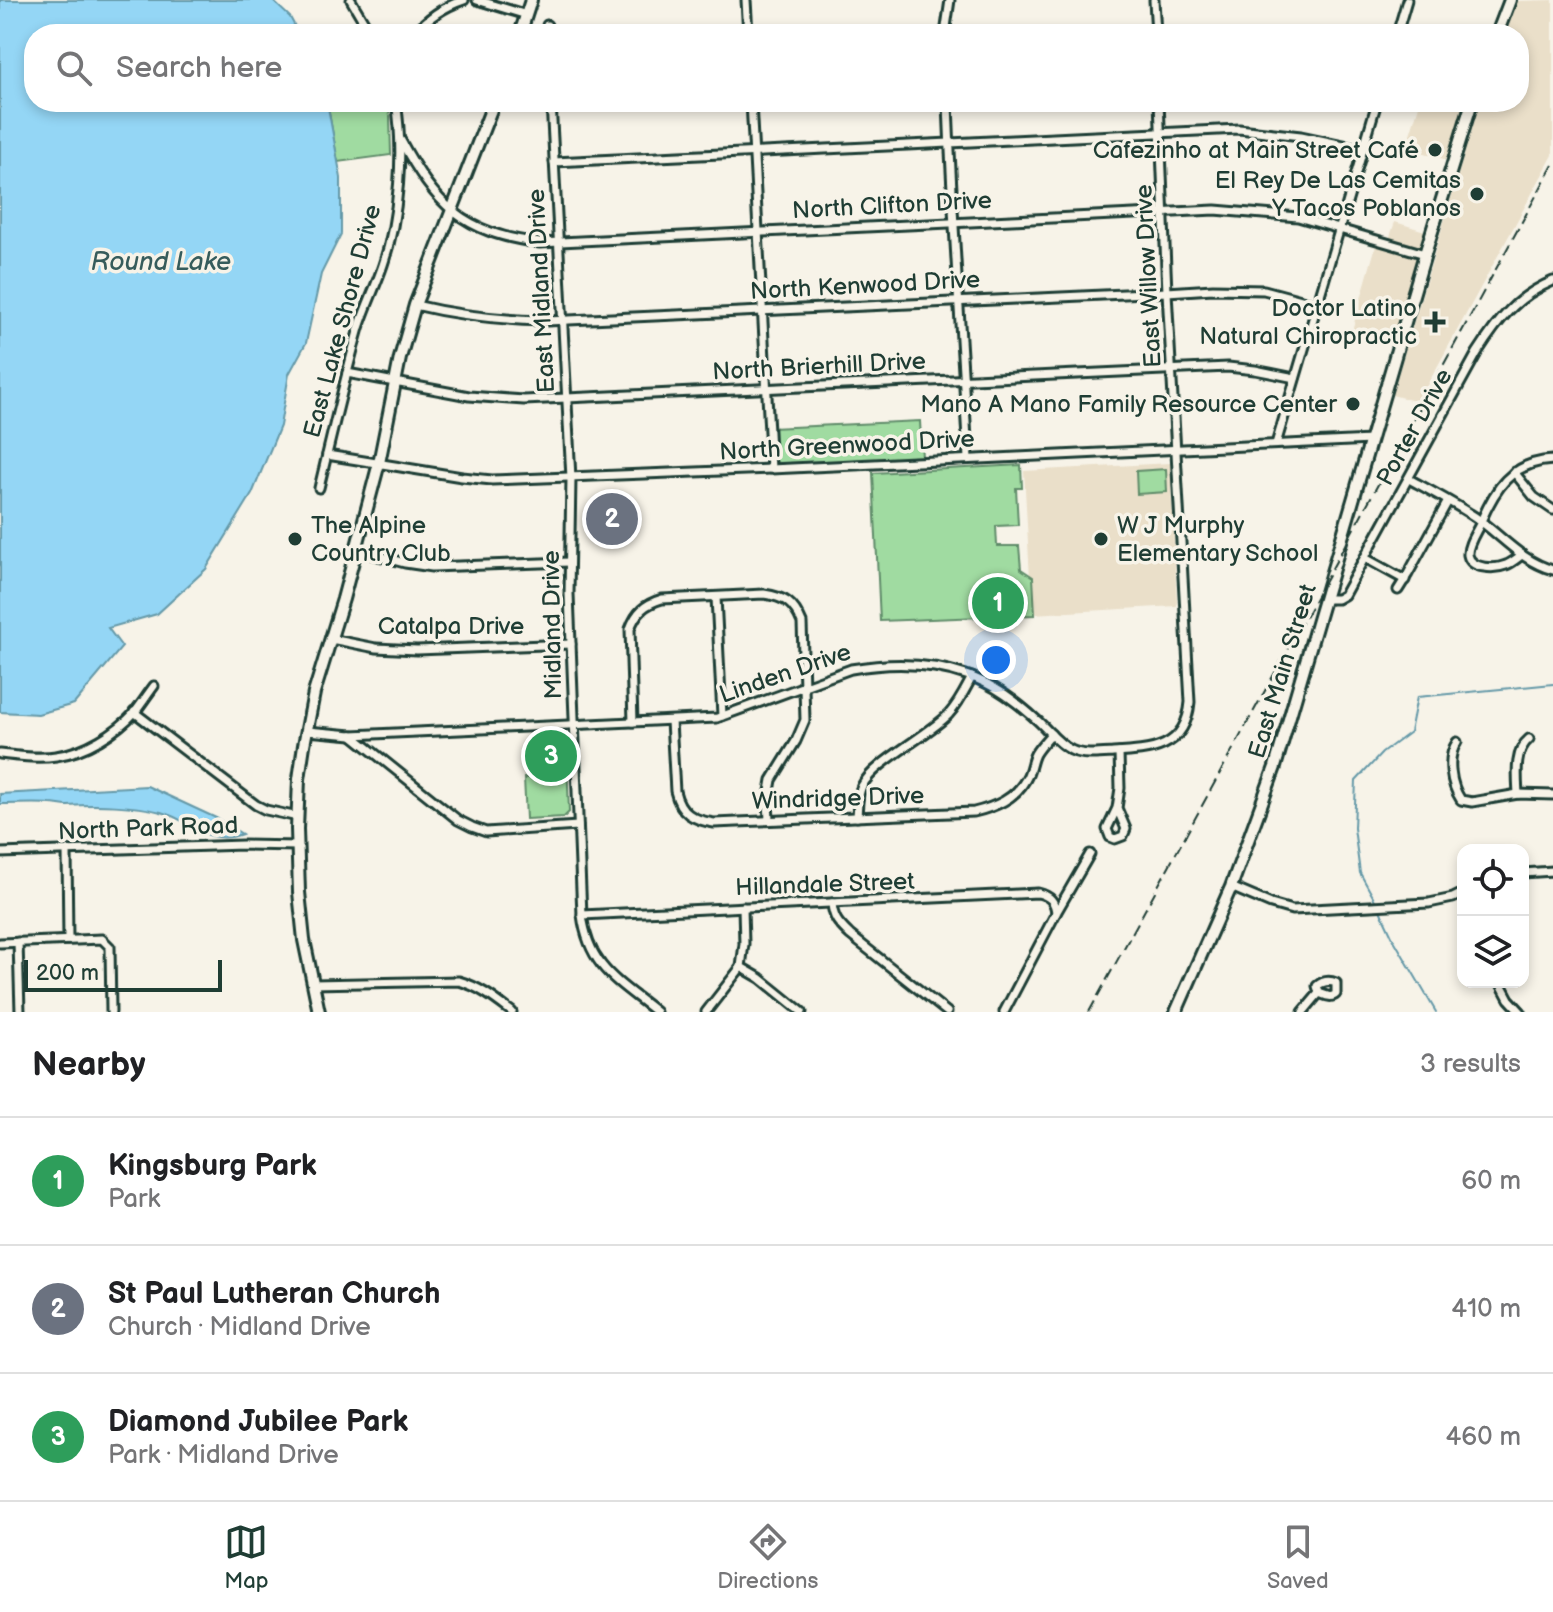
<!DOCTYPE html>
<meta charset="utf-8">
<style>
body{margin:0;font-family:"Balsamiq Sans",sans-serif;background:#f2f2f2;color:#202124}
.controls{position:absolute;right:24px;bottom:24px;display:grid;overflow:hidden;border-radius:16px;box-shadow:0 4px 12px #0003}
.controls button{width:72px;height:72px;display:grid;place-items:center;padding:0;border:0;border-bottom:2px solid #e0e0e0;background:#fff;color:#202124;font:40px sans-serif}
.scale{position:absolute;left:24px;bottom:20px;width:198px;box-sizing:border-box;padding-left:8px;border:4px solid #1f3d34;border-top:0;font-size:22px;line-height:28px;white-space:nowrap;color:#1f3d34;-webkit-text-stroke:6px #f7f3e8;paint-order:stroke}
.you{position:absolute;left:996px;top:660px;width:28px;height:28px;margin:-20px;border:6px solid #fff;border-radius:50%;background:#1a73e8;box-shadow:0 0 0 12px #1a73e833}
.badge{display:grid;place-items:center;width:52px;height:52px;border-radius:50%;background:#1f3d34;color:#fff;font-size:26px;font-weight:700}
.pin{position:absolute;translate:-50% -50%;border:4px solid #fff;box-shadow:0 2px 8px #0006}
.list{margin:0;padding:0;list-style:none}
h2{display:flex;justify-content:space-between;align-items:center;height:104px;margin:0;padding:0 32px;font-size:34px}
h2 small{font-size:26px;font-weight:400;color:#757577}
.list li{display:grid;grid-template-columns:52px 1fr auto;gap:24px;align-items:center;box-sizing:border-box;height:128px;padding:0 32px;border-top:2px solid #e0e0e0}
.list b{display:block;font-size:30px;white-space:nowrap}
.list p{margin:0;font-size:26px;white-space:nowrap;color:#757577}
.list em{font-size:26px;font-style:normal;color:#757577}
.icon{flex:none;width:44px;height:44px;fill:none;stroke:currentColor;stroke-width:2;stroke-linecap:round;stroke-linejoin:round}
.map{position:relative;flex:none;width:1553px;height:1012px;overflow:hidden}
.search{position:absolute;background:#fff;box-shadow:0 4px 12px #0003;left:24px;right:24px;top:24px;height:88px;display:flex;align-items:center;gap:20px;box-sizing:border-box;padding:0 28px;border-radius:32px;color:#757577;font-size:30px}
.sheet{height:488px;background:#fff}
nav{display:flex;justify-content:space-around;align-items:center;box-sizing:border-box;height:112px;border-top:2px solid #e0e0e0;background:#fff;font-size:22px;color:#757577}
nav a{display:grid;justify-items:center;gap:4px}
nav .on{color:#1f3d34}
.map>svg:first-child{display:block}
.built{fill:#eadfc9}
.green{fill:#a0dba1;stroke:#608c6a;stroke-width:2}
.water{fill:#94d6f5;stroke:#6599a8;stroke-width:2}
.lines{fill:none;stroke-linecap:round;stroke-linejoin:round}
.stream{stroke:#6599a8;stroke-width:2}
.street-casing{stroke:#1f3d34;stroke-width:13}
.secondary-casing{stroke:#1f3d34;stroke-width:16}
.street{stroke:#f7f3e8;stroke-width:7}
.secondary{stroke:#f7f3e8;stroke-width:10}
.rail{stroke:#1f3d34;stroke-width:2;stroke-dasharray:12 6;stroke-linecap:butt}
.poi-dot{fill:#1f3d34;stroke:#f7f3e8;stroke-width:3}
.labels{text-anchor:middle;stroke-width:7;stroke-linejoin:round;paint-order:stroke}
.poi-label{font-size:24px;fill:#1f3d34;stroke:#f7f3e8;text-anchor:end}
.street-label{font-size:24px;fill:#1f3d34;stroke:#f7f3e8}
.water-label{font-size:26px;font-style:italic;fill:#365c5b;stroke:#f7f3e8}
</style>
<div class="map">
<svg width="1553" height="1012" viewBox="0 0 1553 1012">
<rect width="100%" height="100%" fill="#f7f3e8"/>
<filter id="ink" filterUnits="userSpaceOnUse"><feTurbulence type="fractalNoise" baseFrequency=".0125" numOctaves="2"/><feDisplacementMap in="SourceGraphic" scale="16" xChannelSelector="R" yChannelSelector="G"/><feConvolveMatrix kernelMatrix="1 2 1 2 8 2 1 2 1" color-interpolation-filters="sRGB"/></filter>
<g filter="url(#ink)">
<g class="built">
<polygon points="1553,0 1553,155 1418,402 1392,395 1480,102 1519,102 1519,34 1504,34 1516,1"/>
<polygon points="1420,102 1465,102 1447,160 1406,147"/>
<polygon points="1395,222 1425,231 1392,346 1351,334 1377,242 1387,245"/>
<polygon points="1170,463 1177,606 1032,614 1024,471"/>
</g>
<g class="green">
<polygon points="327,102 387,102 390,116 391,155 338,162"/>
<polygon points="920,421 922,458 780,465 772,457 771,428"/>
<polygon points="1021,465 1022,488 1016,488 1018,525 996,526 997,546 1019,546 1021,569 1033,577 1035,615 880,621 873,473"/>
<polygon points="1166,469 1167,492 1137,494 1136,471"/>
<polygon points="566,733 569,812 564,817 526,819 524,778 536,777 535,734"/>
</g>
<g class="water">
<polygon points="0,0 272,0 290,17 299,34 34,34 34,102 327,102 341,178 341,234 321,274 306,343 289,374 280,426 252,494 206,569 157,614 108,628 122,647 74,704 38,714 0,712"/>
<path d="M 147,786 L 216,818 L 242,834 C 206,847 192,820 161,812 C 134,805 96,804 68,806 C 62,806 56,804 50,804 C 34,803 16,804 0,804 L 0,794 Z"/>
</g>
<g class="lines">
<g class="stream">
<polyline points="1376,902 1360,873 1354,828 1356,781 1382,753 1410,732 1417,697 1553,684"/>
<polyline points="1379,908 1394,940 1436,1012"/>
</g>
<g class="street-casing">
<g id="street">
<polyline points="351,0 371,34"/>
<polyline points="477,0 527,15"/>
<polyline points="746,0 748,34"/>
<polyline points="1154,0 1156,34"/>
<polyline points="547,25 548,34"/>
<path d="M 414,34 C 428,17 443,7 464,0"/>
<polyline points="945,34 950,0"/>
<polyline points="1397,34 1407,0"/>
<path d="M 551,102 L 571,478 L 569,594 L 582,915 C 589,968 618,981 656,1012"/>
<polyline points="751,102 771,469"/>
<path d="M 948,102 C 952,221 962,340 968,459"/>
<path d="M 400,139 C 436,205 462,233 540,243 L 1215,210 L 1298,217 L 1425,254"/>
<polyline points="554,162 1239,129 1301,136 1363,149"/>
<path d="M 415,305 C 460,316 501,320 547,321 L 1167,292 L 1213,289 L 1264,290 L 1316,304"/>
<polyline points="347,373 469,396 524,400 1228,367 1255,370 1295,378"/>
<polyline points="1276,444 1377,102"/>
<polyline points="327,455 462,477 492,480 771,469 1371,440"/>
<polyline points="1514,472 1534,497 1553,510"/>
<path d="M 1409,479 C 1431,491 1454,503 1475,517 C 1501,535 1521,561 1553,570"/>
<path d="M 319,488 C 332,434 344,381 359,328 C 366,306 376,286 383,265 C 399,218 404,151 396,102"/>
<polyline points="356,550 405,563 432,567 569,562"/>
<path d="M 1522,555 C 1517,558 1512,563 1506,565 C 1496,569 1471,570 1468,555 C 1467,546 1475,534 1479,526 C 1494,490 1510,462 1553,460"/>
<polyline points="1365,558 1405,580"/>
<polyline points="1398,590 1408,574 1448,501"/>
<polyline points="716,597 722,716"/>
<path d="M 1324,599 L 1337,599 L 1344,595 L 1477,353 C 1498,320 1517,296 1553,281"/>
<polyline points="331,639 376,648 417,650 571,644"/>
<polyline points="134,712 256,805 266,810 298,817"/>
<path d="M 671,721 L 675,791 C 680,813 693,820 714,823 L 974,812 C 995,807 1015,799 1026,779 C 1031,771 1031,762 1035,754 C 1039,747 1046,740 1051,734"/>
<path d="M 633,722 L 630,629 C 636,612 645,604 662,599 L 764,594 C 785,597 794,603 802,623 L 805,720 L 796,741 L 772,780 L 768,802 L 769,820"/>
<path d="M 307,731 L 352,735 L 717,718 L 851,669 C 890,662 929,662 966,675 C 994,684 1017,702 1038,721 C 1049,731 1058,744 1071,750 C 1083,756 1099,754 1113,753 C 1151,751 1186,749 1190,702 L 1167,292 L 1159,102"/>
<polyline points="352,735 458,820 472,827 486,832 578,826"/>
<path d="M 1457,742 C 1446,758 1451,785 1461,800 L 1472,802 L 1518,794 L 1553,795"/>
<path d="M 0,754 C 18,756 38,759 56,756 C 85,752 116,733 136,711 C 142,703 148,694 154,686"/>
<path d="M 1518,794 C 1517,776 1514,751 1529,739"/>
<polyline points="1117,808 1126,829 1123,836 1115,839 1110,837 1107,829 1117,808 1120,788 1119,753"/>
<path d="M 857,817 C 858,806 857,796 862,786 C 874,762 928,736 949,714 C 959,703 965,690 972,677"/>
<polyline points="67,851 68,940"/>
<polyline points="0,853 243,845 298,846"/>
<polyline points="1523,873 1553,871"/>
<polyline points="1231,887 1271,904 1292,910 1429,903 1453,898 1463,893"/>
<path d="M 832,903 C 833,919 839,924 850,935 L 947,1012"/>
<path d="M 582,915 L 1038,893 C 1050,896 1055,901 1056,913"/>
<polyline points="18,942 20,1012"/>
<polyline points="0,943 102,939 110,947 111,1012"/>
<polyline points="741,967 760,978 802,1012"/>
<polyline points="1500,982 1509,999 1521,1012"/>
<path d="M 313,984 L 459,981 C 480,987 495,999 512,1012"/>
<polyline points="706,1012 741,967 744,944 743,907"/>
<polyline points="1004,1012 1056,913 1090,854"/>
<path d="M 1303,1012 L 1319,993 L 1317,986 C 1323,981 1329,980 1336,983 L 1336,994 C 1331,999 1325,995 1319,993"/>
</g>
</g>
<g class="secondary-casing">
<g id="secondary">
<polyline points="520,34 531,0"/>
<polyline points="1497,34 1510,0"/>
<polyline points="319,1012 304,940 299,892 297,829 299,779 304,745 314,693 343,599 379,463 400,358 415,305 494,102"/>
<polyline points="1176,1012 1231,887 1275,767 1425,254 1472,102"/>
</g>
</g>
<use href="#street" class="street"/>
<use href="#secondary" class="secondary"/>
<polyline class="rail" points="1089,1012 1553,165"/>
</g>
</g>
<g class="poi-dot">
<circle cx="1435" cy="150" r="8"/>
<circle cx="1477" cy="194" r="8"/>
<path d="M1431 310h8v8h8v8h-8v8h-8v-8h-8v-8h8z"/>
<circle cx="1353" cy="404" r="8"/>
<circle cx="295" cy="539" r="8"/>
<circle cx="1101" cy="539" r="8"/>
</g>
<g class="labels">
<g class="poi-label">
<text x="1419" y="158">Cafezinho at Main Street Café</text>
<text x="1461" y="188">El Rey De Las Cemitas<tspan x="1461" dy="28">Y Tacos Poblanos</tspan></text>
<text x="1417" y="316">Doctor Latino<tspan x="1417" dy="28">Natural Chiropractic</tspan></text>
<text x="1337" y="412">Mano A Mano Family Resource Center</text>
<text x="311" y="533" text-anchor="start">The Alpine<tspan x="311" dy="28">Country Club</tspan></text>
<text x="1117" y="533" text-anchor="start">W J Murphy<tspan x="1117" dy="28">Elementary School</tspan></text>
</g>
<g class="street-label">
<text transform="translate(892 205) rotate(-3)" y="8">North Clifton Drive</text>
<text transform="translate(1148 276) rotate(-93)" y="8">East Willow Drive</text>
<text transform="translate(865 285) rotate(-3)" y="8">North Kenwood Drive</text>
<text transform="translate(541 291) rotate(-93)" y="8">East Midland Drive</text>
<text transform="translate(342 321) rotate(-75)" y="8">East Lake Shore Drive</text>
<text transform="translate(819 366) rotate(-3)" y="8">North Brierhill Drive</text>
<text transform="translate(1414 427) rotate(-61)" y="8">Porter Drive</text>
<text transform="translate(847 445) rotate(-3)" y="8">North Greenwood Drive</text>
<text transform="translate(552 625) rotate(-91)" y="8">Midland Drive</text>
<text x="451" y="634">Catalpa Drive</text>
<text transform="translate(1282 671) rotate(-73)" y="8">East Main Street</text>
<text transform="translate(785 673) rotate(-19)" y="8">Linden Drive</text>
<text transform="translate(838 798) rotate(-2)" y="8">Windridge Drive</text>
<text transform="translate(148 828) rotate(-2)" y="8">North Park Road</text>
<text transform="translate(825 884) rotate(-2)" y="8">Hillandale Street</text>
</g>
<g class="water-label">
<text x="161" y="270">Round Lake</text>
</g>
</g>
</svg>
<div class="controls">
<button><svg class="icon" aria-label="locate" viewBox="0 0 24 24"><circle cx="12" cy="12" r="6"/><path d="M12 2v4M12 18v4M2 12h4M18 12h4"/></svg></button>
<button><svg class="icon" aria-label="layers" viewBox="0 0 24 24"><path d="M12 4l9 5-9 5-9-5zM3 14l9 5 9-5"/></svg></button>
</div>
<div class="scale">200 m</div>
<div class="you"></div>
<div class="pin badge" style="left:998px;top:603px;background:#2e9e5b">1</div>
<div class="pin badge" style="left:612px;top:519px;background:#6b7280">2</div>
<div class="pin badge" style="left:551px;top:756px;background:#2e9e5b">3</div>
<div class="search"><svg class="icon" aria-label="search" viewBox="0 0 24 24"><circle cx="10" cy="10" r="6"/><path d="M15 15l6 6"/></svg>Search here</div>
</div>
<section class="sheet">
<h2>Nearby<small>3 results</small></h2>
<ul class="list">
<li><span class="badge" style="background:#2e9e5b">1</span><div><b>Kingsburg Park</b><p>Park</p></div><em>60 m</em></li>
<li><span class="badge" style="background:#6b7280">2</span><div><b>St Paul Lutheran Church</b><p>Church · Midland Drive</p></div><em>410 m</em></li>
<li><span class="badge" style="background:#2e9e5b">3</span><div><b>Diamond Jubilee Park</b><p>Park · Midland Drive</p></div><em>460 m</em></li>
</ul>
</section>
<nav>
<a class="on"><svg class="icon" aria-label="map" viewBox="0 0 24 24"><path d="M3 6l6-2 6 2 6-2v14l-6 2-6-2-6 2zM9 4v14M15 6v14"/></svg>Map</a>
<a><svg class="icon" aria-label="directions" viewBox="0 0 24 24"><path d="M12 3l9 9-9 9-9-9zM9 14v-3h6M13 9l2 2-2 2"/></svg>Directions</a>
<a><svg class="icon" aria-label="saved" viewBox="0 0 24 24"><path d="M7 4h10v16l-5-4-5 4z"/></svg>Saved</a>
</nav>
